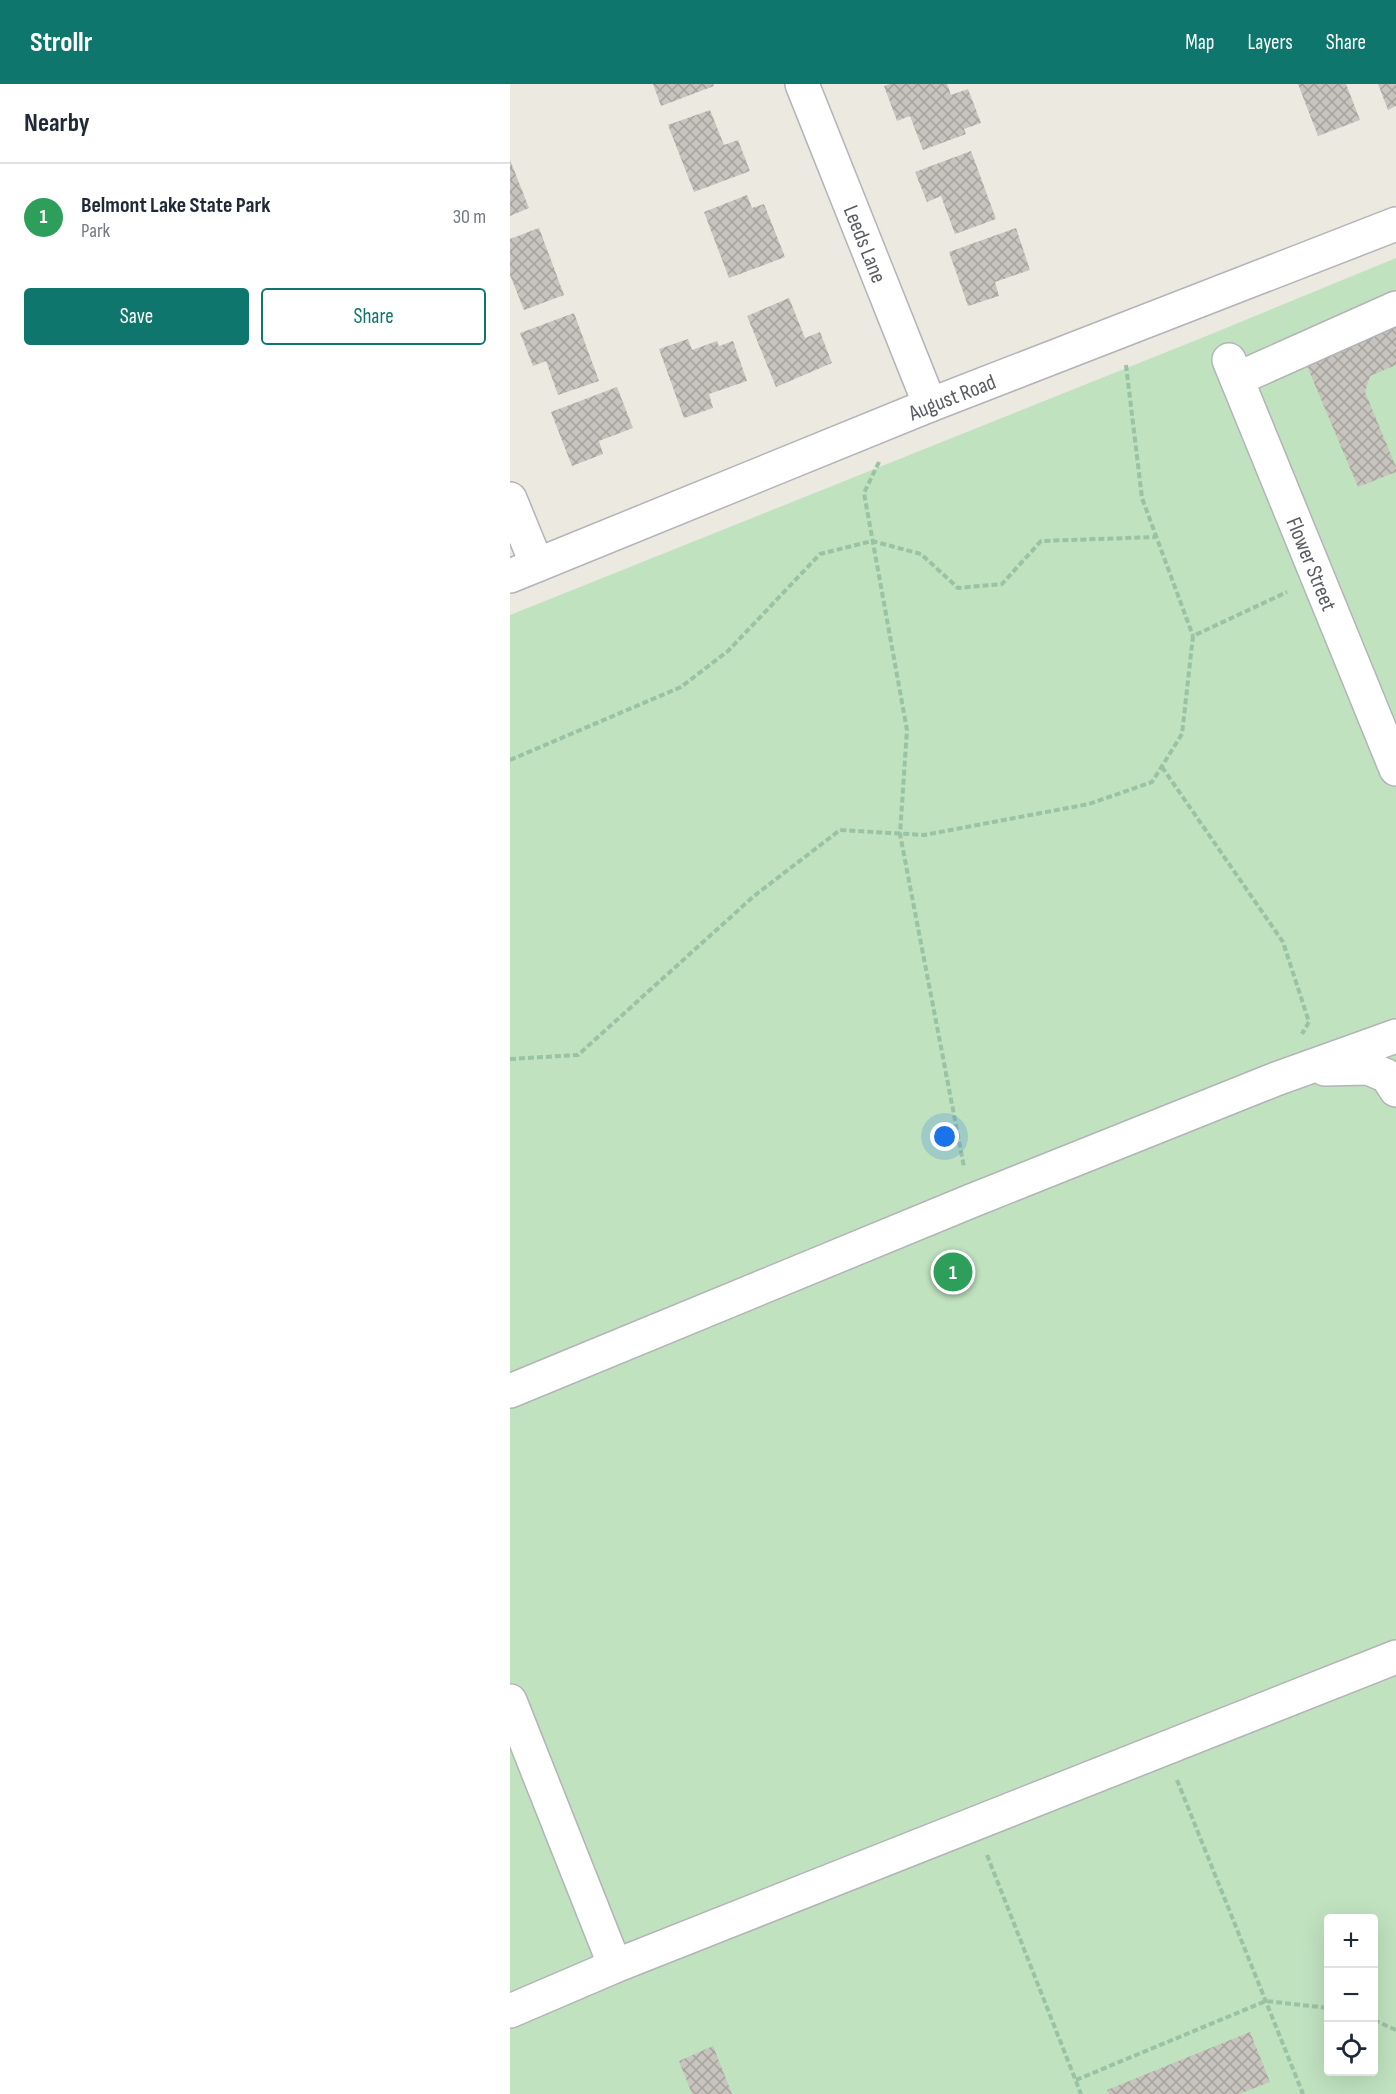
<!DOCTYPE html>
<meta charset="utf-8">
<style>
body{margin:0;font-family:"Sofia Sans Condensed",sans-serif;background:#f6f6f7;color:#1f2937}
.controls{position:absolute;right:18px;bottom:18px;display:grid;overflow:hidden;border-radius:6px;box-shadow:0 6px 24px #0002}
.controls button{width:54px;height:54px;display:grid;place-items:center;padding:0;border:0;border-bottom:2px solid #e0e1e3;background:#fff;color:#1f2937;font:30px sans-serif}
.you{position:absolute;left:435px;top:1053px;width:21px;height:21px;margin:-15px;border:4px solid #fff;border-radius:50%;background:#1a73e8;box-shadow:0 0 0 9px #1a73e833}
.badge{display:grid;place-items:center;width:39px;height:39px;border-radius:50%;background:#0f766e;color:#fff;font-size:20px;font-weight:700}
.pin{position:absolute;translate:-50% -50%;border:3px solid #fff;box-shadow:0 2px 6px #0006}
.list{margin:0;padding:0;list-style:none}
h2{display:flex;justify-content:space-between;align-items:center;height:78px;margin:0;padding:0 24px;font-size:26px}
h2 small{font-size:20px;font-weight:400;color:#747a83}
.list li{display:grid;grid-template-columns:39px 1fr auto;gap:18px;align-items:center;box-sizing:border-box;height:108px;padding:0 24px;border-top:2px solid #e0e1e3}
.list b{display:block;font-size:22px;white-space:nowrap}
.list p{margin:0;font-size:20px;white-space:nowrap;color:#747a83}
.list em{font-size:20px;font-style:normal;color:#747a83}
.actions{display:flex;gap:12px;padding:18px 24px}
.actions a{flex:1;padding:14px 0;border:2px solid #0f766e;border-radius:6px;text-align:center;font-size:21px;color:#0f766e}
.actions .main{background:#0f766e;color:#fff}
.icon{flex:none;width:33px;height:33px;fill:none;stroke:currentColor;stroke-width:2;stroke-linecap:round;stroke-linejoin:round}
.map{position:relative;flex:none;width:886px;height:2010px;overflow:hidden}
header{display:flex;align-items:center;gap:36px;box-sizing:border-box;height:84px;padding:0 30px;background:#0f766e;color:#fff}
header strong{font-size:28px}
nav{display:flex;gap:33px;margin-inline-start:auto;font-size:21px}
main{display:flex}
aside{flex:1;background:#fff}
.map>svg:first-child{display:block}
.park{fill:#c0e2bf;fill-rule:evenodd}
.building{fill:url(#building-cross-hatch)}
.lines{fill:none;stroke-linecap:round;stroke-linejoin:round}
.minor-casing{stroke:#b2b4b8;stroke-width:36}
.path{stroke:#9ac2a4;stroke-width:4;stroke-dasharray:6 3;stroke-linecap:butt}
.minor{stroke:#fff;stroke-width:33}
.labels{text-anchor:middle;stroke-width:4.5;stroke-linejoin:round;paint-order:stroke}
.street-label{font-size:22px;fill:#5a5d61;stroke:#fff}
</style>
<header>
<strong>Strollr</strong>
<nav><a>Map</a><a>Layers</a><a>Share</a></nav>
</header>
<main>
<aside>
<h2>Nearby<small></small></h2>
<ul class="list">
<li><span class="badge" style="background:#2e9e5b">1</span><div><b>Belmont Lake State Park</b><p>Park</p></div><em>30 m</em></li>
</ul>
<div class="actions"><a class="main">Save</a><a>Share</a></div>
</aside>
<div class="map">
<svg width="886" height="2010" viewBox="0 0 886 2010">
<defs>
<pattern id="building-cross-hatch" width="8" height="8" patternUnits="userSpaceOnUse" patternTransform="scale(1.5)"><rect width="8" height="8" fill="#c7c4be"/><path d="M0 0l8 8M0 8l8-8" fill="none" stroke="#a5a29e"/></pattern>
</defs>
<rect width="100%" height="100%" fill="#ece9e1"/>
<path class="park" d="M 886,174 L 886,2010 L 0,2010 L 0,531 L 694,253 ZM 818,1834 L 864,1834 L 864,1988 L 818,1988 Z"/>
<g class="building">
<polygon points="143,0 203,0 204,2 151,22"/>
<polygon points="380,0 437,0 441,11 458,5 471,39 454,45 456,50 413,66 400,32 387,37 374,2"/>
<polygon points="788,0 836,0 850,36 808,52"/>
<polygon points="868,0 886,0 886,22 878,26"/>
<polygon points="200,26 214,61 228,56 240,87 184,108 158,41"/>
<polygon points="461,67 486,135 445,150 431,112 417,118 405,88"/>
<polygon points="0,76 19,124 0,132"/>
<polygon points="237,111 242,124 254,120 275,173 219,194 194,128"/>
<polygon points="29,144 54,211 14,226 0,191 0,155"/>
<polygon points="506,144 520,186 485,198 489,212 458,222 439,168"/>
<polygon points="279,214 295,254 310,248 322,279 266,303 237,232"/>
<polygon points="64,229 89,297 48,311 36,277 23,282 10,249"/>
<polygon points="886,231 886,281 860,292 855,308 886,383 886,388 848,403 792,270"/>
<polygon points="178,255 182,266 207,257 209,262 223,257 237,297 199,310 203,324 174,334 149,265"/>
<polygon points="107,303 123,344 89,357 93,370 62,382 41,328"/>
<polygon points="740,1948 760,1998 729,2010 599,2010 597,2006"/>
<polygon points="203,1962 222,2010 182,2010 169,1977"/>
</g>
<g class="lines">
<g class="minor-casing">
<g id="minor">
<path id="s1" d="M 292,0 L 420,321"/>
<path id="s2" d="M 719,276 L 886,685"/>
<polyline points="727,295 886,224"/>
<polyline points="0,415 27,481"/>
<path id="s3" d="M 0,492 L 420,321 L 886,140"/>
<polyline points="815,985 858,984 877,992 886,1006"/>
<polyline points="0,1307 461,1117 766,995 886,952"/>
<polyline points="0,1617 105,1882"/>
<polyline points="0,1927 105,1882 886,1573"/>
</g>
</g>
<g class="path">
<polyline points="616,281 632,414 683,552"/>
<polyline points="369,378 354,409 397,646 390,750 454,1083"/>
<polyline points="0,676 171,603 218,567 310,470 362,457 411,470 448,504 492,500 531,457 646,453"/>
<polyline points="652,683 773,858 799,938 792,950"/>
<polyline points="0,975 68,971 244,812 330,746 414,751 579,720 642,698 672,650 683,552 777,508"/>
<polyline points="667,1696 793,2010"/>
<polyline points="477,1771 571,2010"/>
<polyline points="864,1936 886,1946"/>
<polyline points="566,1996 756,1917 818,1924"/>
</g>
<use href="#minor" class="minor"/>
</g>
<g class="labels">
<g class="street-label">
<text dy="8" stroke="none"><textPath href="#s1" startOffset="172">Leeds Lane</textPath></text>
<text dy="8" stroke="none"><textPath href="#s3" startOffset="477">August Road</textPath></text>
<text dy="8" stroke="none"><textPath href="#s2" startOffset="220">Flower Street</textPath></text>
</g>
</g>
</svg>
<div class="controls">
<button>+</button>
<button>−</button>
<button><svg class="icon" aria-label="locate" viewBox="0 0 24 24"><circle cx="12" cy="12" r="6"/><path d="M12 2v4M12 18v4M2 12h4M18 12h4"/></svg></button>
</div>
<div class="you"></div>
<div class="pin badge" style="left:443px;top:1188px;background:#2e9e5b">1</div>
</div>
</main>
